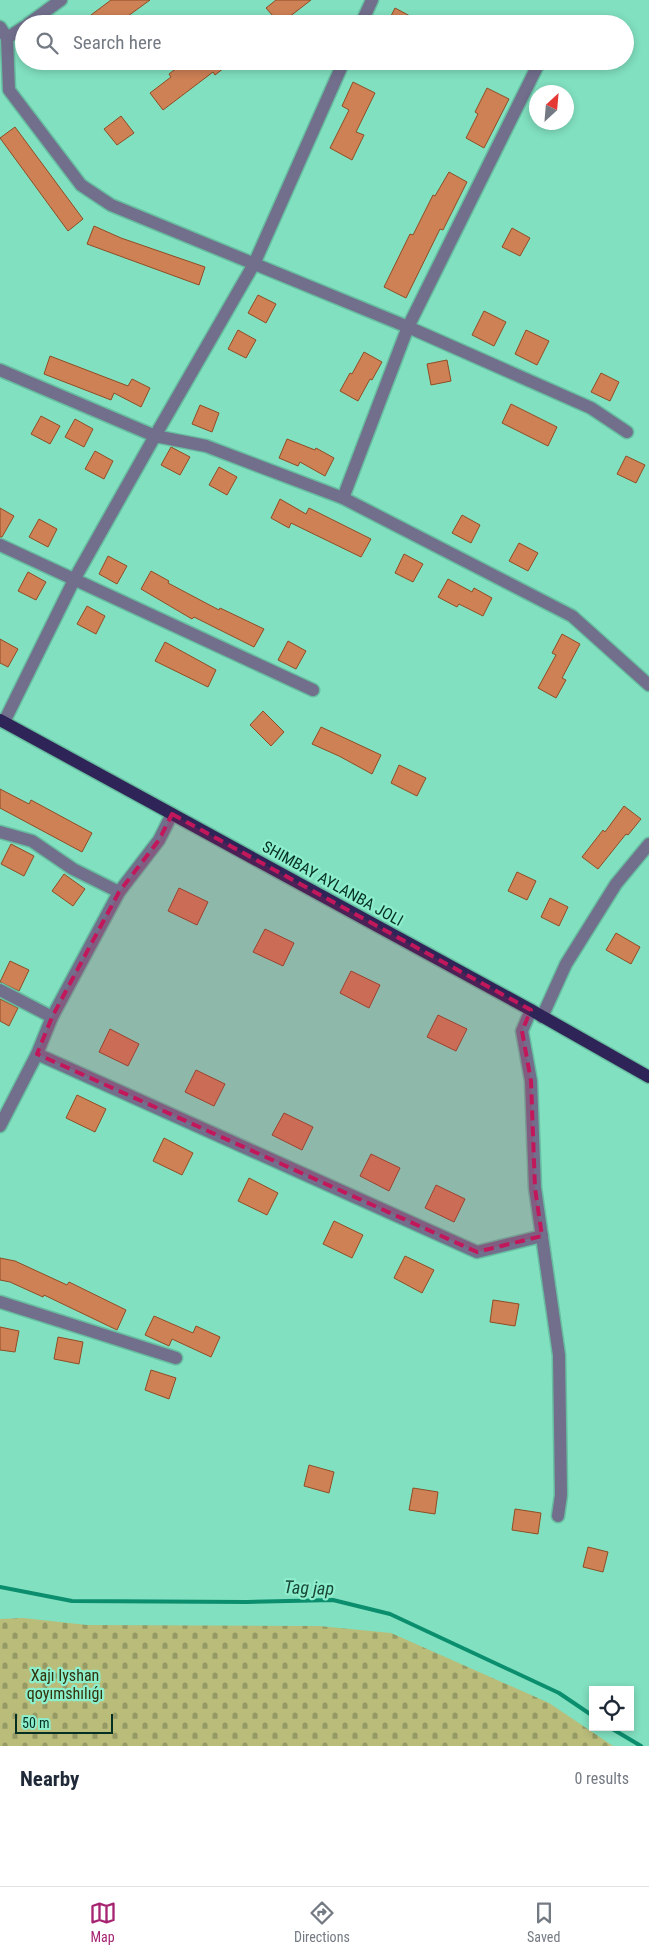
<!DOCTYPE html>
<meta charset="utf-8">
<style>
body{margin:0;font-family:"Roboto Condensed",sans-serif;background:#f6f6f7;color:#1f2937}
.controls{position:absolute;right:15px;bottom:15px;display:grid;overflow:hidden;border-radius:0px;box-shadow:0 2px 8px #0003}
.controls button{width:45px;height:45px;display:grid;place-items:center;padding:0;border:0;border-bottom:1px solid #e0e1e3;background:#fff;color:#1f2937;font:25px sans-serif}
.compass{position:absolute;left:529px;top:85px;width:45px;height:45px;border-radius:50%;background:#fff;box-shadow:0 2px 8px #0003;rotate:26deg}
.scale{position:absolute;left:15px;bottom:12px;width:98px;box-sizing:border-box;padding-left:5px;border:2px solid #043024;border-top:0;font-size:14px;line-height:18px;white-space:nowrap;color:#043024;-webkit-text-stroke:4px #8deecc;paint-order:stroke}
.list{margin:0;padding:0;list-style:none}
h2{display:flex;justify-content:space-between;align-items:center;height:65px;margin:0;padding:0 20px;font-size:21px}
h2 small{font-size:16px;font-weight:400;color:#747a83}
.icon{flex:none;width:28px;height:28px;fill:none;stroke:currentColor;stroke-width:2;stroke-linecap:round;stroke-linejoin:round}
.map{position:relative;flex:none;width:649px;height:1746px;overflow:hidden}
.search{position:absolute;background:#fff;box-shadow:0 2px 8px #0003;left:15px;right:15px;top:15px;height:55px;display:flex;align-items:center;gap:12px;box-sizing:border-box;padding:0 18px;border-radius:28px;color:#747a83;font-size:19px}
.sheet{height:140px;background:#fff}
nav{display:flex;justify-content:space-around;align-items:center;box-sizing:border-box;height:70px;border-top:1px solid #e0e1e3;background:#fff;font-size:14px;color:#747a83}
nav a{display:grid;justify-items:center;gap:2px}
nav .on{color:#a62471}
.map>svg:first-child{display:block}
.cemetery{fill:url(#cemetery-stones)}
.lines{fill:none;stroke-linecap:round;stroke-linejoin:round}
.stream{stroke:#0b8e6e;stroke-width:4}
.building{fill:#ce8155;stroke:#8f4d25}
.minor-casing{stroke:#67bda0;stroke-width:15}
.major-casing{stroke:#67bda0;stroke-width:15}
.minor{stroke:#726f8d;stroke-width:12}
.major{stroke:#2f2457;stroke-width:12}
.marked{fill:#c2185b;fill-opacity:0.2;stroke:#c2185b;stroke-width:4;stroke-dasharray:10 6;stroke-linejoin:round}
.labels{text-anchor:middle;stroke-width:4.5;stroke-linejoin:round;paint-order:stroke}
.street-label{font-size:16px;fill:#043024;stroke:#8deecc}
.park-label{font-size:16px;fill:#32320b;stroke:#8deecc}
.water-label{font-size:18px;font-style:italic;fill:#184738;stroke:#8deecc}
</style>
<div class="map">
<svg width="649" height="1746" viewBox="0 0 649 1746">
<defs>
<pattern id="cemetery-stones" width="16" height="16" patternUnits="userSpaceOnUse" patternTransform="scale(1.25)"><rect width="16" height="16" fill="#babc7a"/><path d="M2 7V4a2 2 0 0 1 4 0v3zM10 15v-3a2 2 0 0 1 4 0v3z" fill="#959964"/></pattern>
</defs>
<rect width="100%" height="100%" fill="#80e0bf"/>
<polygon class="cemetery" points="23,1618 87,1625 319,1626 391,1633 549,1703 613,1746 0,1746 0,1619"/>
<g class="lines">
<g class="stream">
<polyline points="0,1587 72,1601 247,1602 333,1600 390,1614 559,1693 593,1716"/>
<polyline points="609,1727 641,1746"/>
</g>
</g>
<g class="building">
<polygon points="111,0 150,0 117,24 79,24"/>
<polygon points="276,0 311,0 280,24 266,8"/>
<polygon points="395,8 425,24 387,24"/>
<polygon points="186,61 233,61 215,75 213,72 163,110 150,93 171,77 169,74"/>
<polygon points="353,82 375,93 356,132 364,135 352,160 330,148 349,110 342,106"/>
<polygon points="487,88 509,99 484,148 466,138 478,114 475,112"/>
<polygon points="121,116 134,133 117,145 104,129"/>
<polygon points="15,127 83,219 68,231 0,138"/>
<polygon points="449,172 467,182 443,230 440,229 406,298 384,287 410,234 413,235 433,195 435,196"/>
<polygon points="94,226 121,238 205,267 199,285 87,244"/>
<polygon points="512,228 530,238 520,256 502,247"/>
<polygon points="258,295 276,304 266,323 248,313"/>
<polygon points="484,311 506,322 494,346 472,335"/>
<polygon points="238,330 256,340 246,358 228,349"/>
<polygon points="526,330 549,341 537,365 515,354"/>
<polygon points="364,352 382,362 372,380 370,379 358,401 340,391 350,373 352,374"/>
<polygon points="50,356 128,386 132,379 150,388 141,407 114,393 111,400 44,374"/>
<polygon points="447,360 451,381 431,385 427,364"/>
<polygon points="601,373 619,382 610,401 591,392"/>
<polygon points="511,404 557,427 548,446 502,423"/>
<polygon points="200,405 219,413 212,432 192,424"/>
<polygon points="41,416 60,426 50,444 31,434"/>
<polygon points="75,419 93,429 84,447 65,437"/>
<polygon points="287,439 315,450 316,448 334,458 325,476 300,462 298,466 279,458"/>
<polygon points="171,447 190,457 180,475 161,465"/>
<polygon points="95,451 113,461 104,479 85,469"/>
<polygon points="626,456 645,465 636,483 617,474"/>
<polygon points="219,467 237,477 227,495 209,485"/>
<polygon points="280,499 306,514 309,508 371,539 361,557 291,523 289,528 271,518"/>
<polygon points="0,508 14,516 2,537 0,537"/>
<polygon points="462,515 480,525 471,543 452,533"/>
<polygon points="39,519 57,529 48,547 29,537"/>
<polygon points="519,543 538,553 528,571 509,561"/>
<polygon points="404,554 423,564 413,582 395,573"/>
<polygon points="108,556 127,566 117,584 99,574"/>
<polygon points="151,571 169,581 168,583 219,610 220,608 264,629 254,647 194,617 192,619 141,589"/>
<polygon points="28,572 46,582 36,600 18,591"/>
<polygon points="448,579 472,592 474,588 492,598 483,616 459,604 457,607 438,597"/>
<polygon points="87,606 105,616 96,634 77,624"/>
<polygon points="562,634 580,644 562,678 566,680 556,698 538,688 556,655 552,653"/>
<polygon points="0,639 18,649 8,667 0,663"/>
<polygon points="288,641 306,651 296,669 278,660"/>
<polygon points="165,642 216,670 208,687 155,661"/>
<polygon points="263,711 284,732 271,746 250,725"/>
<polygon points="321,727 381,755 372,774 339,756 312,744"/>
<polygon points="399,765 426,778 417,796 391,783"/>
<polygon points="0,789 29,804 31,800 92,833 82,852 0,808"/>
<polygon points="624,806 641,819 628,835 626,834 598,869 582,857 603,830 605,832"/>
<polygon points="11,844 34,856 24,876 1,864"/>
<polygon points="517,872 536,881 527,900 508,891"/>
<polygon points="64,874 85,889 73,906 52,891"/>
<polygon points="179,888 208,902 197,925 168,911"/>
<polygon points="550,898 568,907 559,926 541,917"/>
<polygon points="265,929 294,943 283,966 253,952"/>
<polygon points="616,933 640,947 631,964 606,950"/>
<polygon points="10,961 29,970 19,991 0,982"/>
<polygon points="351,971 380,985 369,1008 340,993"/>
<polygon points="0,999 18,1008 9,1026 0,1021"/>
<polygon points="438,1015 467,1029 456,1051 427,1037"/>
<polygon points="110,1029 139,1044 128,1066 99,1052"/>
<polygon points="196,1070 225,1084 214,1106 185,1092"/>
<polygon points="77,1095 106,1109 95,1132 66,1118"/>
<polygon points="284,1113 313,1127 302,1150 272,1135"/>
<polygon points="164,1138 193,1153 182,1175 153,1161"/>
<polygon points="371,1154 400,1168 389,1191 360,1176"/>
<polygon points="249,1178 278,1193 267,1215 238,1201"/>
<polygon points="436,1185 465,1199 454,1222 425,1208"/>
<polygon points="334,1221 363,1235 352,1258 323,1244"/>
<polygon points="405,1256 434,1270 422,1293 394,1278"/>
<polygon points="0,1258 15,1261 67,1285 69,1282 126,1310 117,1330 44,1295 43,1297 10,1282 0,1280"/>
<polygon points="493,1300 519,1304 515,1326 490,1322"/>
<polygon points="154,1316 193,1333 196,1326 220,1337 211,1357 172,1339 169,1346 145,1335"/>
<polygon points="0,1327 19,1331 15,1352 0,1350"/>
<polygon points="58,1337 83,1342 79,1364 54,1359"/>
<polygon points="151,1370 176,1378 169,1399 145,1390"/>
<polygon points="309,1465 334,1472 329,1493 304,1486"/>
<polygon points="413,1488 438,1492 435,1514 409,1510"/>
<polygon points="515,1509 541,1513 538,1534 512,1530"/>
<polygon points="588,1547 608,1552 603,1572 583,1567"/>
</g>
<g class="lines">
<g class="minor-casing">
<g id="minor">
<polyline points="28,24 61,0"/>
<polyline points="361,24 372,0"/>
<polyline points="0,27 7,38 9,90 81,185 111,205 408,327 591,408 627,432"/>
<polyline points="7,38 24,27"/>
<polyline points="0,370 155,436 206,446 343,498 572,616 649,685"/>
<polyline points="343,498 408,327 537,67"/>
<polyline points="0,545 313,690"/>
<polyline points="4,722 75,578 155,436 254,264 344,61"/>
<polyline points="0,832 32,841 73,869 119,892"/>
<polyline points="0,990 52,1017"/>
<polyline points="531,1010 522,1031 531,1081 535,1188 559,1355 561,1495 558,1516"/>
<polyline points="542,1017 566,964 616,884 649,844"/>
<polyline points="37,1054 477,1252 542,1236"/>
<polyline points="0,1126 37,1054 52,1017 119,892 159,840 172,814"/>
<polyline points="0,1302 176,1358"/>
</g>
</g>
<g class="major-casing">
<polyline id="major" points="0,720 531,1010 649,1077"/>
</g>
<use href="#minor" class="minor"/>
<use href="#major" class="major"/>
</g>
<path class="marked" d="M 172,814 L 531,1010 L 522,1031 L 531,1081 L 535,1188 L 542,1236 L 477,1252 L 37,1054 L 52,1017 L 119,892 L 159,840 Z"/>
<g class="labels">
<g class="street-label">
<text transform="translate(333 883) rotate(29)" y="6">SHIMBAY AYLANBA JOLI</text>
</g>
<g class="park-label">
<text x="65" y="1681">Xajı Iyshan<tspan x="65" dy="18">qoyımshılıǵı</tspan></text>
</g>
<g class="water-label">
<text transform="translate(309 1588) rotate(2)" y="6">Tag jap</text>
</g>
</g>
</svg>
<div class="controls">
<button><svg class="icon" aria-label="locate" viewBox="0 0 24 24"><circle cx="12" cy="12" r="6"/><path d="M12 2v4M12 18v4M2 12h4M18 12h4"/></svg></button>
</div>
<svg class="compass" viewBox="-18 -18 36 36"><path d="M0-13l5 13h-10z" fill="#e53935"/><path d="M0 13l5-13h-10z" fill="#747a83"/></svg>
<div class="scale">50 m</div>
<div class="search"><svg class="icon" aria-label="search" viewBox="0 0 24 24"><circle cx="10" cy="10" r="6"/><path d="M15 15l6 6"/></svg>Search here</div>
</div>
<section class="sheet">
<h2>Nearby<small>0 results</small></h2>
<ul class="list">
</ul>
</section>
<nav>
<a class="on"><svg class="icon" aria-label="map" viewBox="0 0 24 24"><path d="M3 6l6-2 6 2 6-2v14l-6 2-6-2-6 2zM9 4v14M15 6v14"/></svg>Map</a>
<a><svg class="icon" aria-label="directions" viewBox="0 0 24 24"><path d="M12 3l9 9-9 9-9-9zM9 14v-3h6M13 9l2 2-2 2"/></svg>Directions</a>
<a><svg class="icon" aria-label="saved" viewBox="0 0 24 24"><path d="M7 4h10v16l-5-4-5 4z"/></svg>Saved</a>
</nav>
